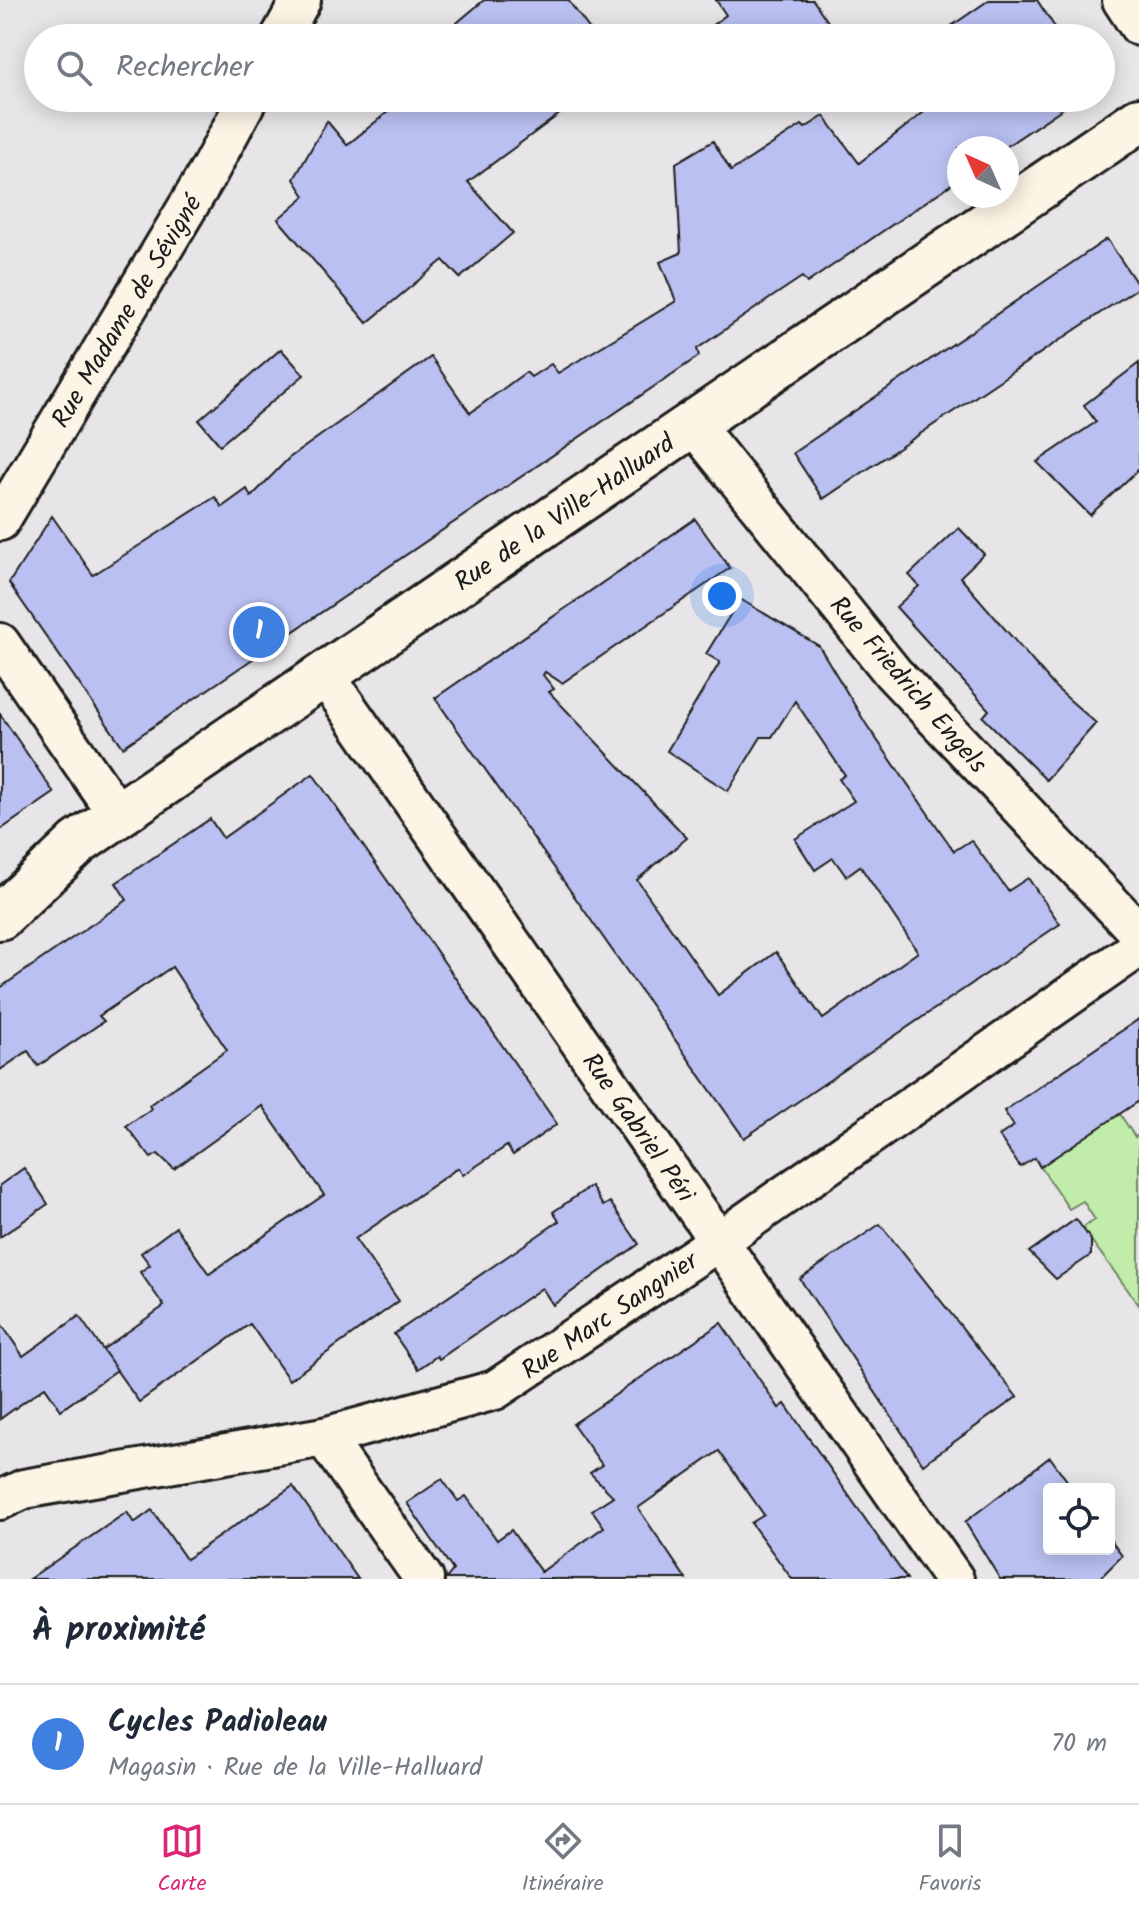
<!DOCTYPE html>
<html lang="fr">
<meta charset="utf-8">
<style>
body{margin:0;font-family:Kalam,sans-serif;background:#f6f6f7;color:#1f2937}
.controls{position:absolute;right:24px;bottom:24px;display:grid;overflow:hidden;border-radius:8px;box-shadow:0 4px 20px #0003}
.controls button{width:72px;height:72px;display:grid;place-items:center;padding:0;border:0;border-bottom:2px solid #e0e1e3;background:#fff;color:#1f2937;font:40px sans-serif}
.compass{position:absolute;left:947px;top:136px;width:72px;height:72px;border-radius:50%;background:#fff;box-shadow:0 4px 20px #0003;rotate:315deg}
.you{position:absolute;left:722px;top:596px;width:28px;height:28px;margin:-20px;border:6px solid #fff;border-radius:50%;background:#1a73e8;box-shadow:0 0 0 12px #1a73e833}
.badge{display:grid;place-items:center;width:52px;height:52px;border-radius:50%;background:#db2777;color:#fff;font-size:26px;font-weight:700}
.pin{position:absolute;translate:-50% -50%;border:4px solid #fff;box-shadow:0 2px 8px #0006}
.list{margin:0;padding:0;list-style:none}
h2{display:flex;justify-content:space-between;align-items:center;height:104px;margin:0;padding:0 32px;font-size:34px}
h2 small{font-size:26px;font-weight:400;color:#747a83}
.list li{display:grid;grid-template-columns:52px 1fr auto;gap:24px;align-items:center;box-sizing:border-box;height:120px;padding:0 32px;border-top:2px solid #e0e1e3}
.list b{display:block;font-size:30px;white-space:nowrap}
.list p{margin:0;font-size:26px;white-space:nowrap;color:#747a83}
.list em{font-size:26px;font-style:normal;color:#747a83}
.icon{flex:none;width:44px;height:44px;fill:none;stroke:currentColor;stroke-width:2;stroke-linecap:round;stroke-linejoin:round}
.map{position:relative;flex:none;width:1139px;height:1579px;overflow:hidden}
.search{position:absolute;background:#fff;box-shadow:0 4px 20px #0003;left:24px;right:24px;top:24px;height:88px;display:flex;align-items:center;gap:20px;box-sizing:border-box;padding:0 28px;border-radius:44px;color:#747a83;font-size:30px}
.sheet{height:224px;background:#fff}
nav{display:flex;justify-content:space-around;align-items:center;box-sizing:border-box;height:112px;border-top:2px solid #e0e1e3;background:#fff;font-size:22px;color:#747a83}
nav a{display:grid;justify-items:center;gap:4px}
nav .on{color:#db2777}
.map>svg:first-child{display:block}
.green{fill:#c1eca9;stroke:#6e8462;stroke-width:2}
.building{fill:#bac0f1;stroke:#1c1c1c;stroke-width:2}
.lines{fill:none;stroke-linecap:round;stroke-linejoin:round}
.minor-casing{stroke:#1c1c1c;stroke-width:44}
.secondary-casing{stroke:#1c1c1c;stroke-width:50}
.minor{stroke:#fcf5e5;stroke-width:38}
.secondary{stroke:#fcf5e5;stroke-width:44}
.labels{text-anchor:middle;stroke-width:6;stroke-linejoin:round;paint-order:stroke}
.street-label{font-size:26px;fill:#1c1c1c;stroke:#fcf5e5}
</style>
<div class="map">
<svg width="1139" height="1579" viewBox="0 0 1139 1579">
<rect width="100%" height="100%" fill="#e8e5e9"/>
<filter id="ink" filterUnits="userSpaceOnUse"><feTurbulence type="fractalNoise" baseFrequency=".0125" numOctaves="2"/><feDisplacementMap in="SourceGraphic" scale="16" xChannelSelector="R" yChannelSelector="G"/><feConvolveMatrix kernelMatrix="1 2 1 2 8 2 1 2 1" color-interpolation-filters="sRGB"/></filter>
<g filter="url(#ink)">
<polygon class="green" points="1120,1114 1135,1137 1139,1135 1139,1305 1082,1228 1095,1220 1083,1201 1069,1209 1036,1160"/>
<g class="building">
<polygon points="484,0 568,0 596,38 439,38"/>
<polygon points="716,0 813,0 839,38 695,38 726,15"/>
<polygon points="989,0 1037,0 1062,38 934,38"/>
<polygon points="397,98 581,98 468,182 513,233 460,278 443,260 367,323 278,219 305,196 294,179 327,121 347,145 400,102"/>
<polygon points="914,98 1078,98 1004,148 959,148 959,179 807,283 802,277 772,297 697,349 699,356 123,747 9,583 52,516 93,575 215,497 222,507 247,489 251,497 289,458 431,357 470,413 526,372 531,377 551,364 558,373 676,301 660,262 681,253 676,163 713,141 731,171 802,125 805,128 824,116 859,163 924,112"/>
<polygon points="1107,239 1139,287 823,499 793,453"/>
<polygon points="281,349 304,375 220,445 199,420"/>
<polygon points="1139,363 1139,469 1090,515 1037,462 1096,422 1084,405"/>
<polygon points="695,519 730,568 562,683 545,672 543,675 554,689 549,692 687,838 637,880 718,995 776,952 823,1019 918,952 860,866 846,876 833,858 815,870 795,839 854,801 839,779 845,775 795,701 772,737 761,737 728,791 667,751 720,662 706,654 740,599 819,646 866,724 954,851 971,840 1008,891 1028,878 1060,924 744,1138 435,698"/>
<polygon points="959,528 984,554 960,577 1055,687 1096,723 1046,780 983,717 989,710 896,607 919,586 909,575"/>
<polygon points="0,714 54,793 0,830"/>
<polygon points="313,774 557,1124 513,1155 507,1146 463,1175 458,1168 355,1239 399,1301 289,1380 250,1324 139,1402 102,1350 164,1306 140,1272 150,1265 141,1253 176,1227 209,1274 324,1195 262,1106 174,1169 158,1154 151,1158 126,1126 151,1109 149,1105 227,1050 172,967 99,1016 104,1021 38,1066 28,1051 0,1070 0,988 127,900 116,883 210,819 223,838"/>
<polygon points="1139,1019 1139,1101 1040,1167 1035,1158 1020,1167 999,1136 1014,1126 1004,1111"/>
<polygon points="24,1168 48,1204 0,1237 0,1185"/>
<polygon points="591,1186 603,1206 610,1202 639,1244 553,1305 542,1288 439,1359 437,1356 418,1369 394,1334 559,1221 553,1212"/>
<polygon points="1076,1219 1091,1240 1091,1255 1056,1279 1029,1252"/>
<polygon points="880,1224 1017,1397 923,1464 800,1279"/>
<polygon points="79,1316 117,1370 61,1410 45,1387 0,1419 0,1322 23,1356"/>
<polygon points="721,1323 779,1408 785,1404 907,1579 792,1579 751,1523 764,1515 719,1451 638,1508 686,1579 446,1579 453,1570 407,1503 442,1479 458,1501 466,1496 497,1540 511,1530 541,1572 604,1527 592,1510 613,1496 590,1473 602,1465 573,1424"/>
<polygon points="1050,1457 1073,1489 1049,1489 1049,1549 1109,1549 1109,1538 1122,1556 1099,1579 1000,1579 965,1522"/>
<polygon points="293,1486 358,1579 29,1579 127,1512 134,1523 152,1510 186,1559"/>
</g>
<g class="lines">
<g class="minor-casing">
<g id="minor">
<polyline points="1122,0 1139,26"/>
<polyline points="280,38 301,0"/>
<polyline points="693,424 893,673 1139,933"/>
<polyline points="0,521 208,173 248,98"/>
<polyline points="0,643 118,815"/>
<polyline points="324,674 954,1579"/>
<polyline points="324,1437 424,1579"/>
<polyline points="0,1500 24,1489 324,1437 495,1390 719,1241 1139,947"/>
</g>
</g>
<g class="secondary-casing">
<polyline id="secondary" points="0,917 78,843 118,815 1139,120"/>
</g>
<use href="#minor" class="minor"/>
<use href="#secondary" class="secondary"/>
</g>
</g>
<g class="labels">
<g class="street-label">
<text transform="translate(126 311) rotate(-59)" y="9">Rue Madame de Sévigné</text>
<text transform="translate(564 512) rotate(-34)" y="9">Rue de la Ville-Halluard</text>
<text transform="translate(909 684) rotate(49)" y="9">Rue Friedrich Engels</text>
<text transform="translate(639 1127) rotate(55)" y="9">Rue Gabriel Péri</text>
<text transform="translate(609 1315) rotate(-34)" y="9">Rue Marc Sangnier</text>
</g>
</g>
</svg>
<div class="controls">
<button><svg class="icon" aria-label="locate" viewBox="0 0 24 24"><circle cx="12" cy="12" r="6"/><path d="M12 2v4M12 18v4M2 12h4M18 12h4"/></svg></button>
</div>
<svg class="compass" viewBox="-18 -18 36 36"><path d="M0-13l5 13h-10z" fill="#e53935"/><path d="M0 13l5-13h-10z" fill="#747a83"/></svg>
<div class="you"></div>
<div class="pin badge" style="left:259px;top:632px;background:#3f7fe0">1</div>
<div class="search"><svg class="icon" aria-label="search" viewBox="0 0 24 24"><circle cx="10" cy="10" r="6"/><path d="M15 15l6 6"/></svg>Rechercher</div>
</div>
<section class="sheet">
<h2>À proximité<small></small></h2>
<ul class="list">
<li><span class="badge" style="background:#3f7fe0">1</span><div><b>Cycles Padioleau</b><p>Magasin · Rue de la Ville-Halluard</p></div><em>70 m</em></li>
</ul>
</section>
<nav>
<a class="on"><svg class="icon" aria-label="map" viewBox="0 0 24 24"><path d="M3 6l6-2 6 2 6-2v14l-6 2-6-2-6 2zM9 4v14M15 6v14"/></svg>Carte</a>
<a><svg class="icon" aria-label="directions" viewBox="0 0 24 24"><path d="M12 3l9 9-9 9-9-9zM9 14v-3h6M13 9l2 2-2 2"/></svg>Itinéraire</a>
<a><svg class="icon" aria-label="saved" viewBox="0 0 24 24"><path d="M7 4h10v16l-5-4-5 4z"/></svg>Favoris</a>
</nav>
